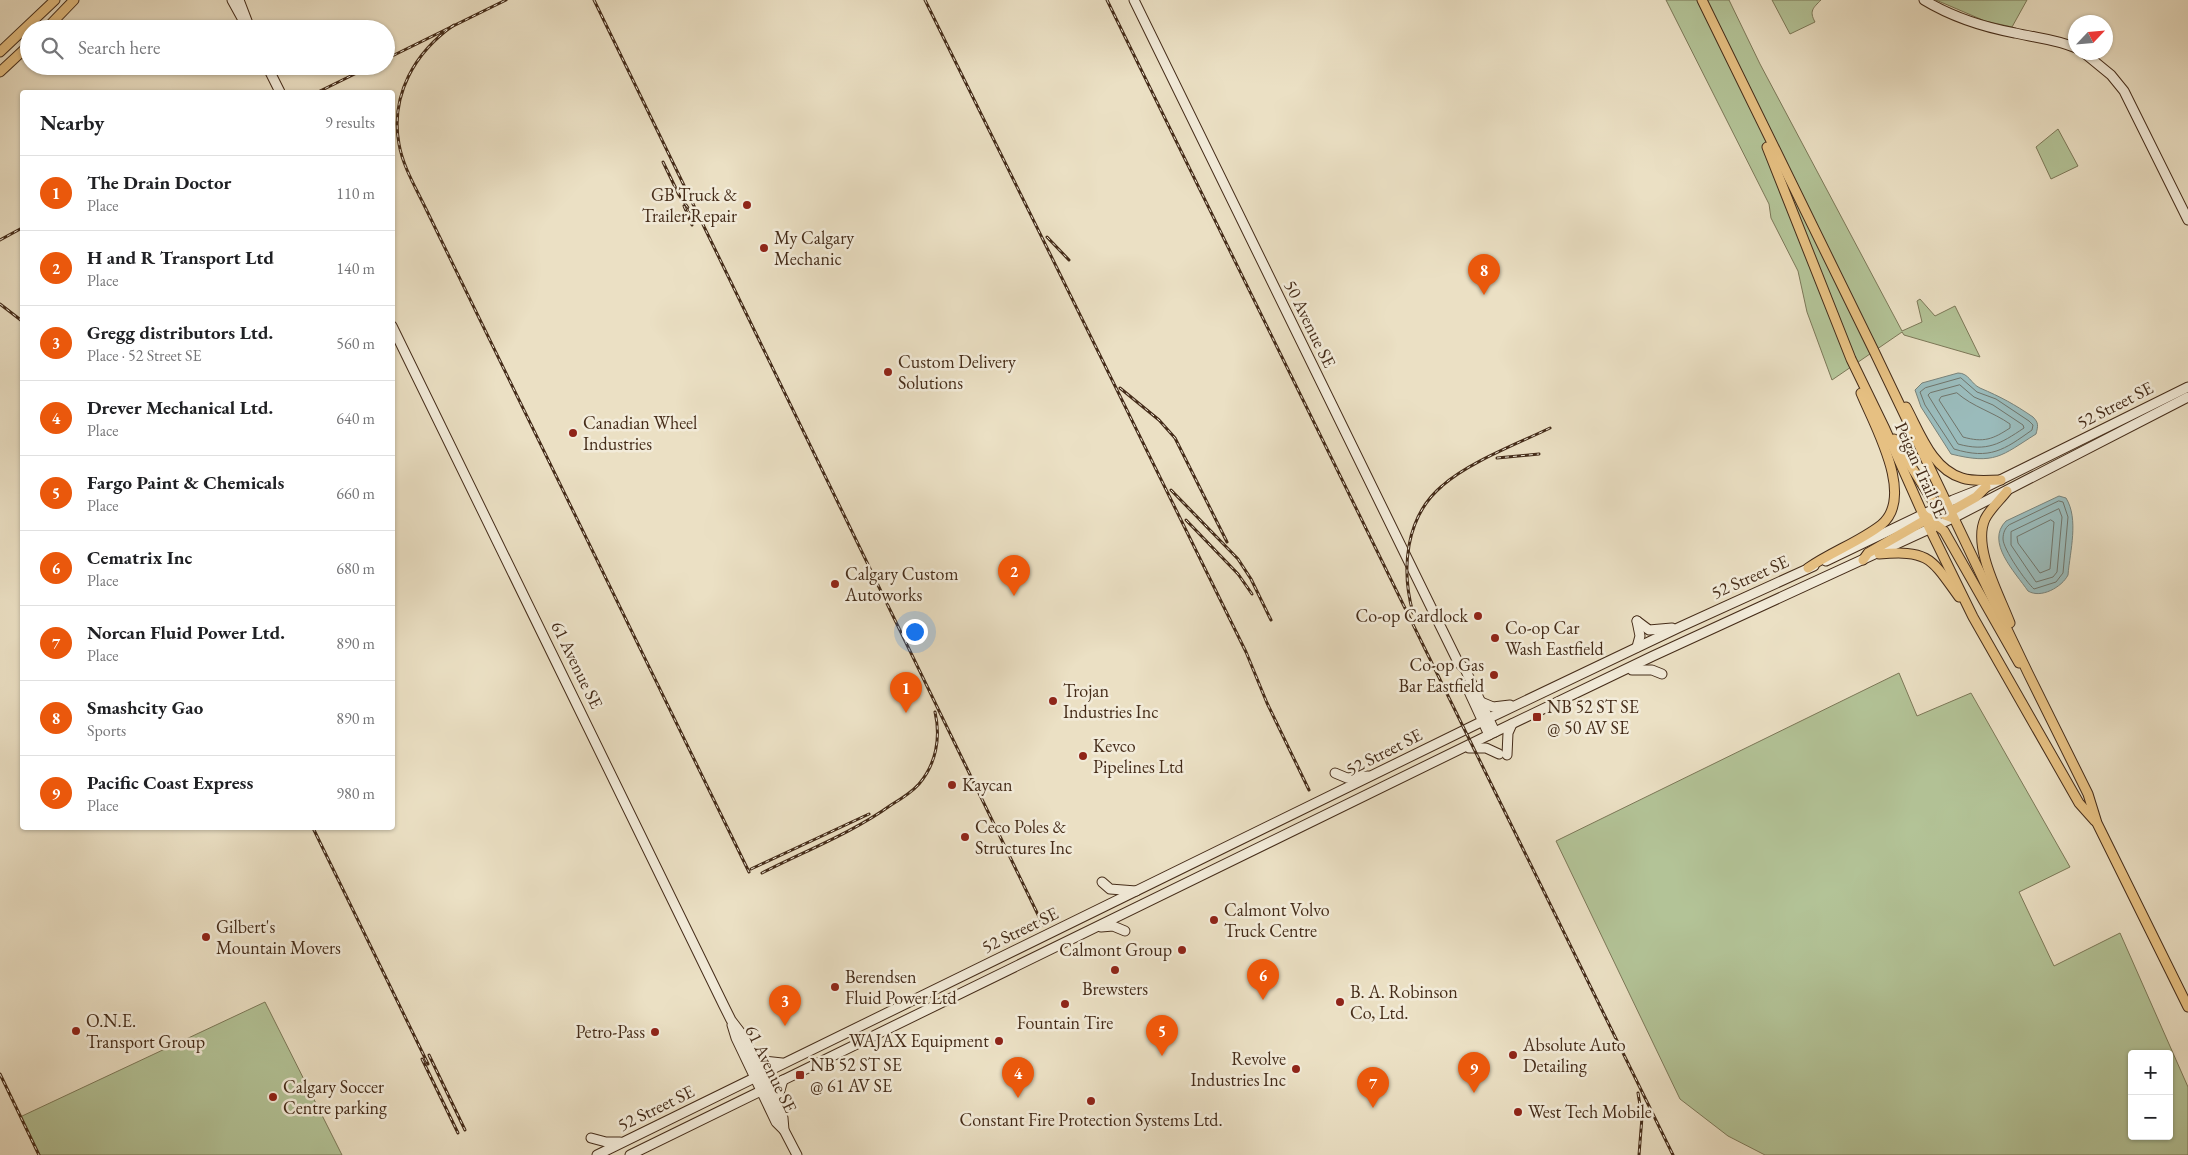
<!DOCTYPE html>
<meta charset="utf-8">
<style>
body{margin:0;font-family:"EB Garamond",serif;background:#f2f2f2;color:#202124}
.controls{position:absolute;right:15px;bottom:15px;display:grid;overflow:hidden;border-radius:5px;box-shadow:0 1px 4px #0004}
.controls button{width:45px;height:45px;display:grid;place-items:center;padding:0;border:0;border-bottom:1px solid #e0e0e0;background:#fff;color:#202124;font:25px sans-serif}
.compass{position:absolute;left:2068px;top:15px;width:45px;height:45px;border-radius:50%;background:#fff;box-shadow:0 1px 4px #0004;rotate:64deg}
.you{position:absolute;left:914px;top:631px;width:18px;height:18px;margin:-12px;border:4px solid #fff;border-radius:50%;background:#1a73e8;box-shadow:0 0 0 8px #1a73e833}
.badge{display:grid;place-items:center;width:32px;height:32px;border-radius:50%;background:#ea580c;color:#fff;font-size:16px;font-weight:700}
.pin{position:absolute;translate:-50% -41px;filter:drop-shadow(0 1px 2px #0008)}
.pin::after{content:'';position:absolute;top:26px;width:18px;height:15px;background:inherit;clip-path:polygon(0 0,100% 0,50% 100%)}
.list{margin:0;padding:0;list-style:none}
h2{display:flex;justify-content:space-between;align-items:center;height:65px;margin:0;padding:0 20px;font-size:21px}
h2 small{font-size:16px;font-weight:400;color:#757577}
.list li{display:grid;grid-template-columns:32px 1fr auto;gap:15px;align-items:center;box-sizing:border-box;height:75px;padding:0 20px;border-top:1px solid #e0e0e0}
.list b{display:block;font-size:19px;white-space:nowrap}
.list p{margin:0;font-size:16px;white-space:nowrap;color:#757577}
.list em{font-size:16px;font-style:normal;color:#757577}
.icon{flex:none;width:28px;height:28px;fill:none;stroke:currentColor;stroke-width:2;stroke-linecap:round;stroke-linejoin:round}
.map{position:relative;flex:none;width:2188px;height:1155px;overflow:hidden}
.search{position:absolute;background:#fff;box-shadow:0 1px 4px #0004;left:20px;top:20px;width:375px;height:55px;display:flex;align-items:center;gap:12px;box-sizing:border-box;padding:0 18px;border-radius:28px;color:#757577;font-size:19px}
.panel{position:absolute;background:#fff;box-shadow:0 1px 4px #0004;left:20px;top:90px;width:375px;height:740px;border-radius:5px}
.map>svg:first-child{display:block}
.green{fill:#b3c397;stroke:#7c7858;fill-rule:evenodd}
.water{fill:#9abbbb;stroke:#78827a}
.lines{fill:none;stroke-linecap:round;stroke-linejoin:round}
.shore{stroke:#70746a;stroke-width:1}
.secondary-casing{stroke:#452c19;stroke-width:11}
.primary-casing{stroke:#452c19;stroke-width:11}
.secondary{stroke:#f2ebd9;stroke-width:9}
.primary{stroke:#e6c082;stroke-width:9}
.rail-casing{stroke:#452c19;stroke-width:3}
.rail{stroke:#f2ebd9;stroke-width:1;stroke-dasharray:4;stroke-linecap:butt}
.poi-dot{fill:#8f2418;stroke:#f2ebd9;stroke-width:2}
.labels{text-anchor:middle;stroke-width:5;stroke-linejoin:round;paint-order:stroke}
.poi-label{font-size:18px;fill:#452c19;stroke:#f2ebd9;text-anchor:start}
.street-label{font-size:18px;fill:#452c19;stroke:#f2ebd9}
</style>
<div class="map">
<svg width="2188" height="1155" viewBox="0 0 2188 1155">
<rect width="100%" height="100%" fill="#ebe0c4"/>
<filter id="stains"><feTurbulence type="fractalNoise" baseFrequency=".004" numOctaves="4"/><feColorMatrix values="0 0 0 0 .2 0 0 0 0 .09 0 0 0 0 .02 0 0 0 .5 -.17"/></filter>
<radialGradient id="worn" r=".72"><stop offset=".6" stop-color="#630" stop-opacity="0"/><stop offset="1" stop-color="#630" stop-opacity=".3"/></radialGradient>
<g class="green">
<polygon points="1666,0 1729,0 1760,64 1902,331 1922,322 1917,301 1920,299 1935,316 1955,306 1980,357 1904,335 1902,332 1832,380 1807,312 1798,271 1771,218 1769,204"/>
<path d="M 1772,0 L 1821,0 C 1813,8 1809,11 1815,22 L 1790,34 Z"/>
<polygon points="1936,0 2027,0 2012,27 1985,21"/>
<polygon points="2058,129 2078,166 2051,179 2036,147"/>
<path d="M 1899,673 L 1917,716 L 1971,693 L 2070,867 L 2019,892 L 2054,966 L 2120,933 L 2188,1087 L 2188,1155 L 1765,1155 L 1728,1136 L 1680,1099 L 1556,841 ZM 2132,1054 L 2169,1054 L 2169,1136 L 2132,1136 Z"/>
<polygon points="265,1002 342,1155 38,1155 20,1117"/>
</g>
<g class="water">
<path d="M 1958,373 C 1969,373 1971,384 1980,388 C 2001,397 2014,404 2033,417 C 2039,423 2038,426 2036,434 C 2001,456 1995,465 1951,454 L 1921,407 L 1915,390 L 1922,383 Z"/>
<path d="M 2059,496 L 2066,498 C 2079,519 2070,551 2068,575 C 2062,587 2041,599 2028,591 C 2015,572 1985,542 2006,521 Z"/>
</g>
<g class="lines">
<g class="shore">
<path d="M 1961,378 L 1977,392 L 1996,399 L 2029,421 L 2033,425 L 2032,430 C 2004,450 1990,460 1954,449 L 1925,405 L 1920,392 L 1925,388 Z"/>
<path d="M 1960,385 L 1974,397 L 1993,405 L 2023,425 L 2024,428 C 2000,444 1987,452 1958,444 L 1928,395 L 1930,393 Z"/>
<path d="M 1957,393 C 1973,407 1993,412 2010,424 L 2010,428 C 1993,439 1984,443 1963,437 L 1939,400 L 1941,397 Z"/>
<path d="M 2059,501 L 2063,502 L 2068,517 L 2063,573 L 2056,582 L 2034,589 C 2026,582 2003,549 2003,539 C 2003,533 2005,528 2009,525 Z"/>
<polygon points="2059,509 2062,517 2057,572 2053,577 2036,582 2011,545 2011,532"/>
<polygon points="2051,520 2054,522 2050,569 2040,573 2018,543 2017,537"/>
</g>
<g class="secondary-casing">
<g id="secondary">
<polyline points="232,0 248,29"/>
<polyline points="239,0 249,26"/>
<polyline points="1134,0 1430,605 1458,662 1465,669 1495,732"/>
<path d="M 1924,0 C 1952,17 1983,27 2015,33 C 2036,38 2056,39 2076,48"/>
<polyline points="2083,52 2111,75 2124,91 2188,220"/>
<polyline points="267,66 280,92"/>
<polyline points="392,326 724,1006 731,1020 744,1037 755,1060 783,1118 784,1130 797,1155"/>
<polyline points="1826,561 1953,500 1986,487 2188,387"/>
<polyline points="1637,621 1649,630 1672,628"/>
<polyline points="1637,621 1640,636 1637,647"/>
<polyline points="1632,670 1652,670 1662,674"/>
<polyline points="1466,685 1489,735"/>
<polyline points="1481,702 1493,707 1510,705"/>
<polyline points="1469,748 1486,748 1499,754"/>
<polyline points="1507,755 1508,733 1512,724"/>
<polyline points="1335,773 1347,778 1368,776"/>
<polyline points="1102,882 1110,889 1136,891"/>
<polyline points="1101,927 1113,926 1125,931"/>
<polyline points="732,1025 736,1038 776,1122 784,1130"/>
<polyline points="755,1060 782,1063"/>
<polyline points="776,1104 783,1080"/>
<polyline points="591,1138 606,1142 620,1142"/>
<polyline points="597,1155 1483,721 1680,627 1814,566"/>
<polyline points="630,1155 1495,732 1653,656 1953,518 2188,397"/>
</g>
</g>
<g class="primary-casing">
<g id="primary">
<polyline points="1702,0 1874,351 2028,673 2088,794 2097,823 2188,1007"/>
<polyline points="46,29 74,0"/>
<polyline points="0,52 55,0"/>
<polyline points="0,72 29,45"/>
<polyline points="1767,147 1851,359 1885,429 1926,521 1973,617 2079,803 2095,821"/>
<path d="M 1906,407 C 1920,433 1932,469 1962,478 C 1974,482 1989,480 2001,480"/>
<polyline points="1894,439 1937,508 1945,515 1953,518"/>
<path d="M 2007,491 C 2000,500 1990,509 1985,519 C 1972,547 2000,596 2010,623"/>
<polyline points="1946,514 1976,497 1986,487"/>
<polyline points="1924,515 1944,531 2019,663"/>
<path d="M 1879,554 C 1929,550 1931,558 1959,597"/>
<polyline points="1863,560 1868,553 1929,518"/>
<path d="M 1808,568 C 1831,552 1859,542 1881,525 C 1916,497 1874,425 1861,393"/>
</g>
</g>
<use href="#secondary" class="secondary"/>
<use href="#primary" class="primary"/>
<g class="rail-casing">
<g id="rail">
<polyline points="594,0 1043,925"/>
<polyline points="925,0 1246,652 1267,703 1309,790"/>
<polyline points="1107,0 1673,1155"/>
<path d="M 454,25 C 415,52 390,95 399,144 C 403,167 416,188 426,209 L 749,872"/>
<polyline points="386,59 506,0"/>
<polyline points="318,92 371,66"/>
<polyline points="663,162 679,195 691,212"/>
<polyline points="684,206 692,225"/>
<polyline points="1047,237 1069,260"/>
<polyline points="0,240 22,228"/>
<polyline points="0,304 22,321"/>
<polyline points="1120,388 1159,420 1175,438 1227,542"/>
<polyline points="1497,458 1539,454"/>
<polyline points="1171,490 1238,559 1251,579 1271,620"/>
<polyline points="1186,520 1238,574 1252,594"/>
<path d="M 1413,613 C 1401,570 1405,517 1442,486 C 1469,462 1517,444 1550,428"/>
<polyline points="313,828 428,1064"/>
<polyline points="751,869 869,814"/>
<path d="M 762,873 C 805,851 852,833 891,805 C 901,799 911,793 919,784 C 936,764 941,738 935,712"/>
<polyline points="429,1055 465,1130"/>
<polyline points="422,1059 458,1133"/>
<polyline points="0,1074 39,1155"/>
<polyline points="1638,1093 1642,1117 1639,1155"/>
</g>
</g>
<use href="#rail" class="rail"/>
</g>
<g class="poi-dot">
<circle cx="747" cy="205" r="5"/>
<circle cx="764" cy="248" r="5"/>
<circle cx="888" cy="372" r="5"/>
<circle cx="573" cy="433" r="5"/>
<circle cx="835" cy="584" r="5"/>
<circle cx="1478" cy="616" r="5"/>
<circle cx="1495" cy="638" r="5"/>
<circle cx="1494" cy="675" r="5"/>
<circle cx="1053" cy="701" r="5"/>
<rect x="1532" y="712" width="10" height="10" rx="2.5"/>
<circle cx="1083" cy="756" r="5"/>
<circle cx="952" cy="785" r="5"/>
<circle cx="965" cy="837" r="5"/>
<circle cx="1214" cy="920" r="5"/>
<circle cx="206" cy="937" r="5"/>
<circle cx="1182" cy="950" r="5"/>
<circle cx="1115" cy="970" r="5"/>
<circle cx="835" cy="987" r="5"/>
<circle cx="1340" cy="1002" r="5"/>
<circle cx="1065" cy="1004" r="5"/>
<circle cx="76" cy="1031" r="5"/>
<circle cx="655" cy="1032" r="5"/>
<circle cx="999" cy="1041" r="5"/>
<circle cx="1513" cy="1055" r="5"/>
<circle cx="1296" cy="1069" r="5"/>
<rect x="795" y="1070" width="10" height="10" rx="2.5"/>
<circle cx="273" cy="1097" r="5"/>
<circle cx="1091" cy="1101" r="5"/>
<circle cx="1518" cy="1112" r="5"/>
</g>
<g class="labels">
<g class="poi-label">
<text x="737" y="201" text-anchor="end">GB Truck &amp;<tspan x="737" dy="21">Trailer Repair</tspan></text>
<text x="774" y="244">My Calgary<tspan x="774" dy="21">Mechanic</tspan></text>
<text x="898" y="368">Custom Delivery<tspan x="898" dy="21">Solutions</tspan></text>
<text x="583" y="429">Canadian Wheel<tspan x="583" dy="21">Industries</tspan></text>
<text x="845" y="580">Calgary Custom<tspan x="845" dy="21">Autoworks</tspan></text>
<text x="1468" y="622" text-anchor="end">Co-op Cardlock</text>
<text x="1505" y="634">Co-op Car<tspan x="1505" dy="21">Wash Eastfield</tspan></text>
<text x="1484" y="671" text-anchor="end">Co-op Gas<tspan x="1484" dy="21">Bar Eastfield</tspan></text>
<text x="1063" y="697">Trojan<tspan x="1063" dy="21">Industries Inc</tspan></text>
<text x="1547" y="713">NB 52 ST SE<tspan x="1547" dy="21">@ 50 AV SE</tspan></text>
<text x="1093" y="752">Kevco<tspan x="1093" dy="21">Pipelines Ltd</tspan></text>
<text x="962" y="791">Kaycan</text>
<text x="975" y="833">Ceco Poles &amp;<tspan x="975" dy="21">Structures Inc</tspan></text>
<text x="1224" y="916">Calmont Volvo<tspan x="1224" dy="21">Truck Centre</tspan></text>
<text x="216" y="933">Gilbert's<tspan x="216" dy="21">Mountain Movers</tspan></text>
<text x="1172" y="956" text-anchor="end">Calmont Group</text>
<text x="845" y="983">Berendsen<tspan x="845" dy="21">Fluid Power Ltd</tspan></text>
<text x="1115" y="995" text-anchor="middle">Brewsters</text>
<text x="1350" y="998">B. A. Robinson<tspan x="1350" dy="21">Co, Ltd.</tspan></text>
<text x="86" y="1027">O.N.E.<tspan x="86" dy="21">Transport Group</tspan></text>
<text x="1065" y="1029" text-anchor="middle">Fountain Tire</text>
<text x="645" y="1038" text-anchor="end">Petro-Pass</text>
<text x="989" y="1047" text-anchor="end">WAJAX Equipment</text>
<text x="1523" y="1051">Absolute Auto<tspan x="1523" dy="21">Detailing</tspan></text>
<text x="1286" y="1065" text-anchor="end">Revolve<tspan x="1286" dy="21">Industries Inc</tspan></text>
<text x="810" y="1071">NB 52 ST SE<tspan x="810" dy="21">@ 61 AV SE</tspan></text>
<text x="283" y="1093">Calgary Soccer<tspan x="283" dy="21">Centre parking</tspan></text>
<text x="1528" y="1118">West Tech Mobile</text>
<text x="1091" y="1126" text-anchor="middle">Constant Fire Protection Systems Ltd.</text>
</g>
<g class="street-label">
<text transform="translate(1310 324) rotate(64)" y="6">50 Avenue SE</text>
<text transform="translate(2115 405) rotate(-27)" y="6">52 Street SE</text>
<text transform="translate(1921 470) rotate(66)" y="6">Peigan Trail SE</text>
<text transform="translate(1750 577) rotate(-24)" y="6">52 Street SE</text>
<text transform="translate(577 665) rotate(64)" y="6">61 Avenue SE</text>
<text transform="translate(1384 752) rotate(-27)" y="6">52 Street SE</text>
<text transform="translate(1020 930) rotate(-26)" y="6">52 Street SE</text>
<text transform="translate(771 1069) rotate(64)" y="6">61 Avenue SE</text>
<text transform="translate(656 1108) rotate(-26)" y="6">52 Street SE</text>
</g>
</g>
<rect width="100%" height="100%" filter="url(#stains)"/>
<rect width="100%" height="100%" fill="url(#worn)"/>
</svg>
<div class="controls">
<button>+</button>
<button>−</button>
</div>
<svg class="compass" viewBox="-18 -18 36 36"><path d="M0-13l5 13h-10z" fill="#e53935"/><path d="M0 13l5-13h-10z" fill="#757577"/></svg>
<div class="you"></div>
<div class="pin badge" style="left:906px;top:713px">1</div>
<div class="pin badge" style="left:1014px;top:596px">2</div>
<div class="pin badge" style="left:785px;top:1026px">3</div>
<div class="pin badge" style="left:1018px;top:1098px">4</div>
<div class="pin badge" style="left:1162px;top:1056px">5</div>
<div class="pin badge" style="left:1263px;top:1000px">6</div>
<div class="pin badge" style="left:1373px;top:1108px">7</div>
<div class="pin badge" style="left:1484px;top:295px">8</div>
<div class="pin badge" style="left:1474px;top:1093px">9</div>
<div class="search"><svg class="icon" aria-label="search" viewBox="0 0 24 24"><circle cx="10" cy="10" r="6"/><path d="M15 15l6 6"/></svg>Search here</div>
<section class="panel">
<h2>Nearby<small>9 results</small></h2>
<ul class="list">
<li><span class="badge">1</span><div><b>The Drain Doctor</b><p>Place</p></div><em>110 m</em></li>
<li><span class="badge">2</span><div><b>H and R Transport Ltd</b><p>Place</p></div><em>140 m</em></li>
<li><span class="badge">3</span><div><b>Gregg distributors Ltd.</b><p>Place · 52 Street SE</p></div><em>560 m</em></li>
<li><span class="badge">4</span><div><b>Drever Mechanical Ltd.</b><p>Place</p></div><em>640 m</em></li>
<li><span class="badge">5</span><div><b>Fargo Paint &amp; Chemicals</b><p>Place</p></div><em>660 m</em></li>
<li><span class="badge">6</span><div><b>Cematrix Inc</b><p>Place</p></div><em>680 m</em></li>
<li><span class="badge">7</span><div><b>Norcan Fluid Power Ltd.</b><p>Place</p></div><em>890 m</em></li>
<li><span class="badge">8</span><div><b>Smashcity Gao</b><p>Sports</p></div><em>890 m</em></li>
<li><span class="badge">9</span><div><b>Pacific Coast Express</b><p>Place</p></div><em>980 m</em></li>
</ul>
</section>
</div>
